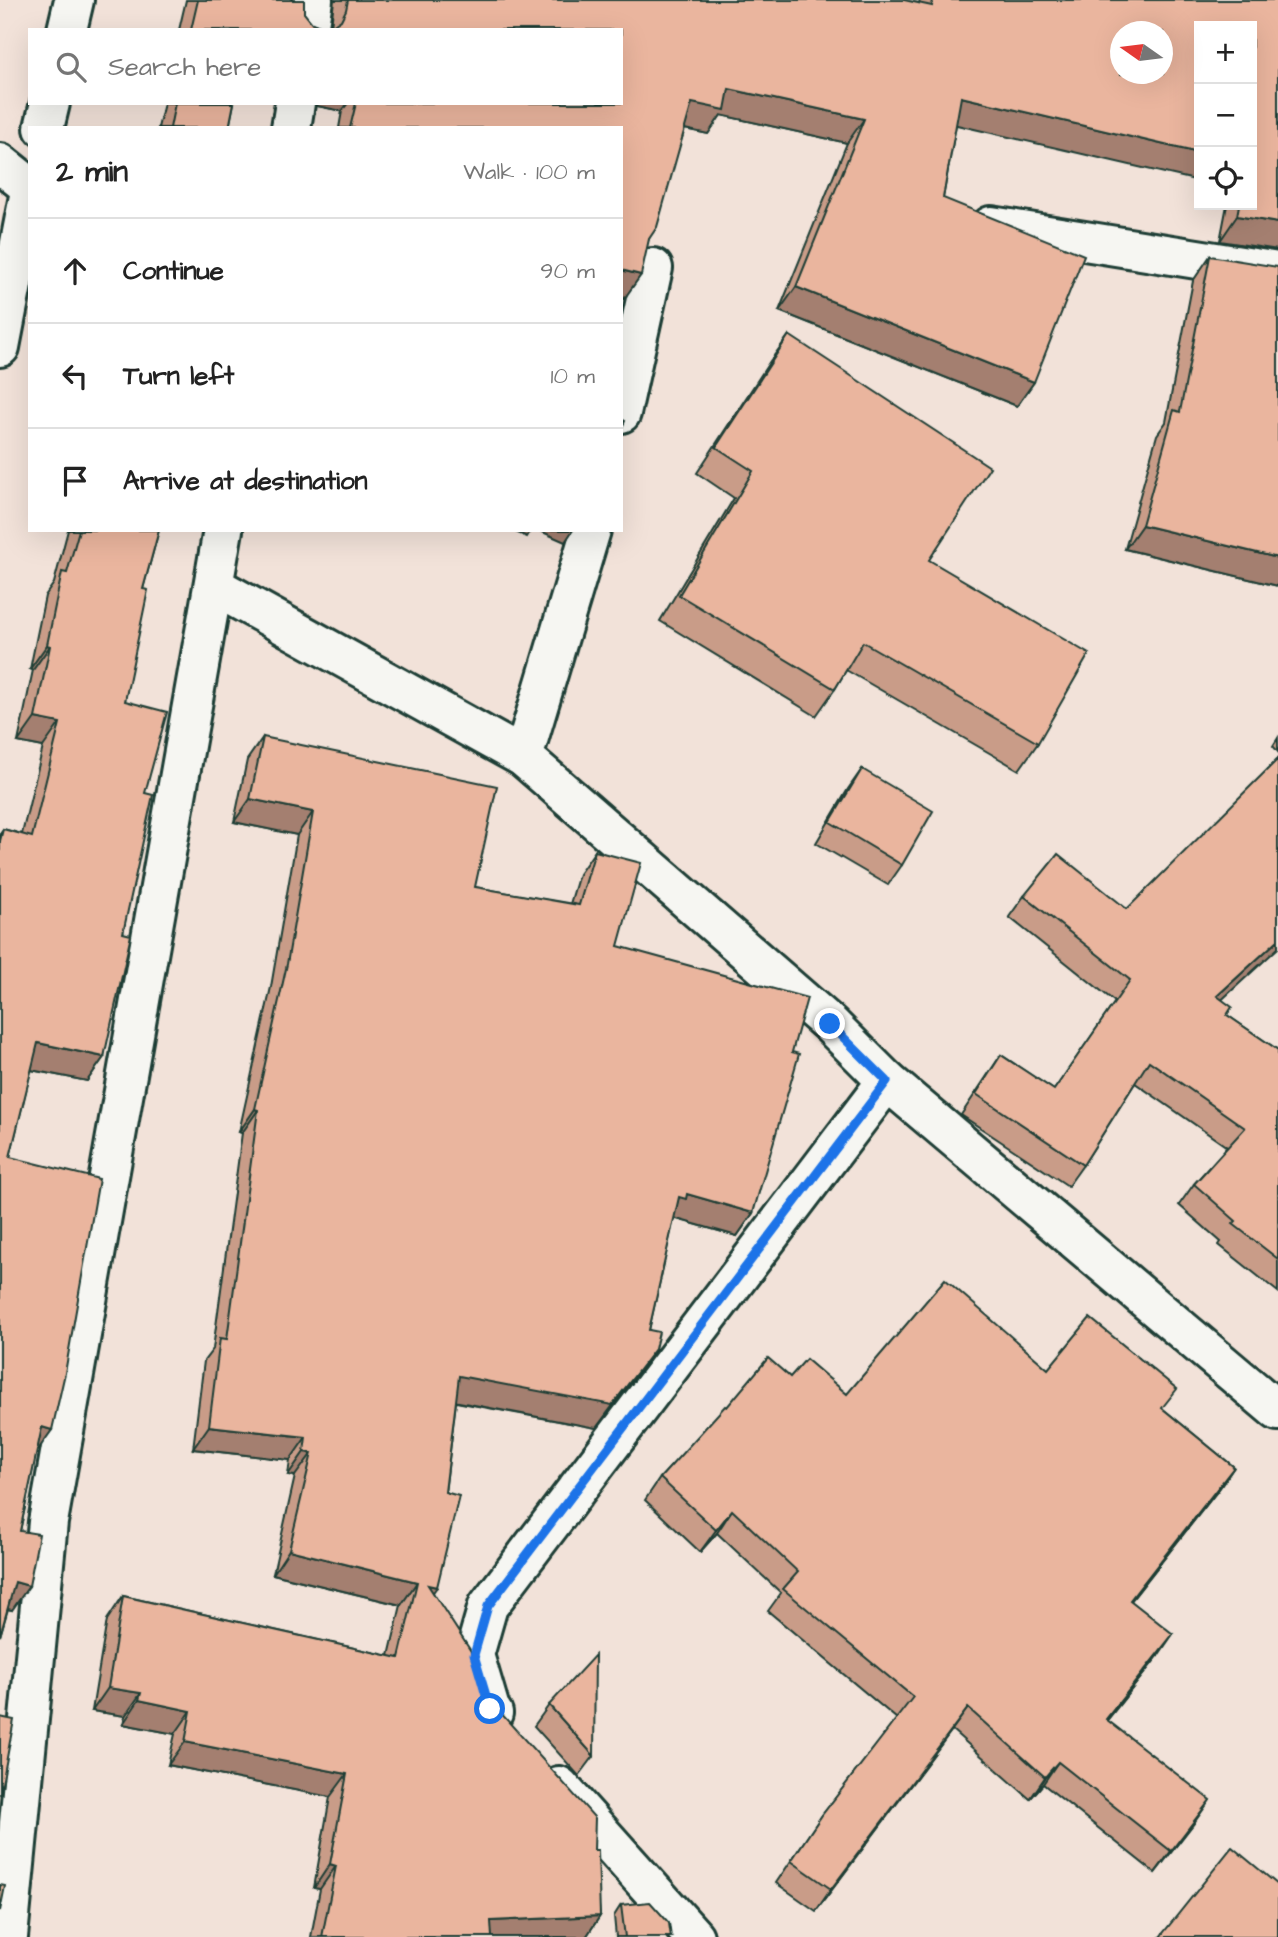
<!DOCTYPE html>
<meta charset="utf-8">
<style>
body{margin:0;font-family:"Architects Daughter",sans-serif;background:#f2f2f2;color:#222}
.controls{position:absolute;right:21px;top:21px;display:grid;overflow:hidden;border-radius:0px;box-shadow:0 7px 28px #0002}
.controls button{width:63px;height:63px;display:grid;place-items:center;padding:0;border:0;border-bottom:2px solid #e0e0e0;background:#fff;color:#222;font:35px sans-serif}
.compass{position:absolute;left:1110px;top:21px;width:63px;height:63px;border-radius:50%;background:#fff;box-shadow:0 7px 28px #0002;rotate:284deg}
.stop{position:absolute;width:21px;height:21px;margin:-16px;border:5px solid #1a73e8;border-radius:50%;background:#fff}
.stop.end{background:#1a73e8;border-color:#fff;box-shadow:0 2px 7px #0008}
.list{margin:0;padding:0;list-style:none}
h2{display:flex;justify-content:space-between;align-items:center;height:91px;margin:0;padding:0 28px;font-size:30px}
h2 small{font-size:23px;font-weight:400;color:#767676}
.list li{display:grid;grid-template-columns:46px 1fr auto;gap:21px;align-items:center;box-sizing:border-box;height:105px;padding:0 28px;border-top:2px solid #e0e0e0}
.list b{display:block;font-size:26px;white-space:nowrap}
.list em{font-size:23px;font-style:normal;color:#767676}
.icon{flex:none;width:38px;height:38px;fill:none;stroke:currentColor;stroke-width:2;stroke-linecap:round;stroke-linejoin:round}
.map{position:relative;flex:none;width:1278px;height:1937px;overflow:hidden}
.search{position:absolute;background:#fff;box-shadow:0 7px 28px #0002;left:28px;top:28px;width:595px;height:77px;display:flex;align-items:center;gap:18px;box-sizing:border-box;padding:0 24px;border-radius:0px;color:#767676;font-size:26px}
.panel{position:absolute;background:#fff;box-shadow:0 7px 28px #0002;left:28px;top:126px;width:595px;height:406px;border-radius:0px}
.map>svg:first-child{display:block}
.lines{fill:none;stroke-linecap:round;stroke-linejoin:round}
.street-casing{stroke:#1f3d34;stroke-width:44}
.street{stroke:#f6f6f2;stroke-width:38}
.wall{fill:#c99c88;stroke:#1f3d34;stroke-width:2}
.shaded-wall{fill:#a47f6f;stroke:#1f3d34;stroke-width:2}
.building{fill:#eab59e;stroke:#1f3d34;stroke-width:2;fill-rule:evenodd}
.route{stroke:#1a73e8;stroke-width:9}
</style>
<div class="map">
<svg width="1278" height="1937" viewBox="0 0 1278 1937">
<rect width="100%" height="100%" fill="#f2e2d9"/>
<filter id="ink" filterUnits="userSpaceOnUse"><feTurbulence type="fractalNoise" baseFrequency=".0143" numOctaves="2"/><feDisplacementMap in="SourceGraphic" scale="14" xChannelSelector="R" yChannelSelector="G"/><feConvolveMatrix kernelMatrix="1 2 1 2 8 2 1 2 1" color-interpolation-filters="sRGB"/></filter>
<g filter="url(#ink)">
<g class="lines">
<g class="street-casing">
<g id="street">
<polyline points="67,30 74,0"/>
<polyline points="308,30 313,0"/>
<polyline points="44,128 50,103"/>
<polyline points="291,128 295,103"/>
<polyline points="0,163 30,187"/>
<polyline points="991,226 1278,272"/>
<polyline points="0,347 30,191"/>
<polyline points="621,413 653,268"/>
<polyline points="214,586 523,757 830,1024 887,1081 1278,1411"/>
<polyline points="523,757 591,530"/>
<polyline points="493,1713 490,1709 474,1655 488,1606 887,1081"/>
<polyline points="559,1786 694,1937"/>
<polyline points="8,1937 48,1522 223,530"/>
</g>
</g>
<use href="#street" class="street"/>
</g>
<g class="wall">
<polygon points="186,0 304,0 304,13 312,23 322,27 331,27 334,0 904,0 919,3 920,0 1278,0 1278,250 1220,241 1227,205 1252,205 1252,26 956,124 943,198 1034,382 1017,406 779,311 847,143 721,115 708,134 685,129 649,239 624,299 621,128 339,128 342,111 317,106 316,103 621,103 621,30 179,30"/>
<polygon points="164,103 234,103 229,128 158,128"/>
<polygon points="1210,256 1278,586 1125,549 1157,435 1166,422 1193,281"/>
<polygon points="789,335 929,560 1038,743 1019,770 846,670 835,689 816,716 660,621 734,498 697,473 770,361"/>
<polygon points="68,530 159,530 143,589 125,701 145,793 104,1057 87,1081 31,1070 10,1157 36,1453 20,1531 12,1610 8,1609 0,1636 0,833 3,829 22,834 43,747 18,742 33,670 30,669 45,596 54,583"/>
<polygon points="263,737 475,887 570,904 579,874 595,851 618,946 792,1052 753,1213 737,1236 674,1218 649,1330 655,1349 596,1428 456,1402 433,1593 490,1701 594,1850 600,1916 586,1937 311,1937 320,1889 314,1888 330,1797 168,1765 175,1734 123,1724 125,1716 92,1711 107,1620 123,1596 389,1656 401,1605 273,1574 295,1476 288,1475 290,1460 193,1449 204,1361 213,1349 242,1133 239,1132 271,987 297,835 234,822 247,760"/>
<polygon points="1278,738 1278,752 1273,746"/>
<polygon points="862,769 902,865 888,885 816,843 848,789"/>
<polygon points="1024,896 1222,1000 1227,1015 1278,1050 1278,1292 1219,1245 1221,1242 1179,1205 1194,1184 1227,1147 1135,1083 1083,1165 1068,1186 961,1115 1001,1055 1054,1090 1115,1002 1009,917"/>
<polygon points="1048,1369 1163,1409 1234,1467 1219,1489 1131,1601 1158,1656 1107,1720 1194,1823 1155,1873 1043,1784 1030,1799 952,1730 816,1911 776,1883 822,1815 897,1719 768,1611 781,1593 717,1533 700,1552 645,1500 660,1478 727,1407 790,1377 847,1394"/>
<polygon points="549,1705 594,1756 579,1776 534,1726"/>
<polygon points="621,1905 671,1937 616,1937 614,1916"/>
</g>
<g class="shaded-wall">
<polygon points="729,89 864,119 847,143 721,115 708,134 675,127 692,103"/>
<polygon points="961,97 1199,153 1199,181 944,122"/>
<polygon points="318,103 348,103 342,111 317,106"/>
<polygon points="1237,216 1278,223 1278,250 1220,241"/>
<polygon points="621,270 641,275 624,299 621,299"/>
<polygon points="796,287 1034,382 1017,406 779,311"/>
<polygon points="1142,525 1278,558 1278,586 1125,549"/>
<polygon points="511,530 531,530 527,537"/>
<polygon points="538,530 573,530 565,542"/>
<polygon points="47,645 50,646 33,670 30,669"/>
<polygon points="35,718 60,723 43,747 18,742"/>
<polygon points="250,799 313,812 297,835 234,822"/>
<polygon points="1278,940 1278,948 1202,1018 1217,996"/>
<polygon points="38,1043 104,1057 87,1081 21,1068"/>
<polygon points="255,1109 258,1110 242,1133 239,1132"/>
<polygon points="687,1194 753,1213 737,1236 673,1218 679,1197"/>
<polygon points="655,1349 596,1428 443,1399 459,1376"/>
<polygon points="209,1426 306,1437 290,1460 193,1449"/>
<polygon points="42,1427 52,1430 35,1454"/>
<polygon points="304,1452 312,1453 295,1476 288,1475"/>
<polygon points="1234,1467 1219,1489 1114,1622 1130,1600"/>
<polygon points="732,1510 717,1533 700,1552 716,1530"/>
<polygon points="289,1550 417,1582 401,1605 273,1574"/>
<polygon points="15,1582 29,1586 12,1610 0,1607"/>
<polygon points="428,1585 437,1587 420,1610"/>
<polygon points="1173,1634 1158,1656 1091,1741 1106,1719"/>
<polygon points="108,1688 141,1693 125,1716 92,1711"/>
<polygon points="139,1700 191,1711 175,1734 123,1724"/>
<polygon points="968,1708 952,1730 816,1911 831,1889"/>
<polygon points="185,1742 347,1774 330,1797 168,1765"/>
<polygon points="1058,1762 1043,1784 1030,1799 1045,1777"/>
<polygon points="1210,1800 1194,1823 1155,1873 1171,1851"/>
<polygon points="330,1864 336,1866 320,1889 314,1888"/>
<polygon points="600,1916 586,1937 480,1937 491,1921"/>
</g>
<g class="building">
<path d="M 198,0 L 304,0 L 304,13 L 312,23 L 322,27 L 332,26 L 341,20 L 346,10 L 348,0 L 904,0 L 932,6 L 933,0 L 1278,0 L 1278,223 L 1237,216 L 1239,205 L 1252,205 L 1252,26 L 1199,26 L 1199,153 L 961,97 L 943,198 L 1084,255 L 1034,382 L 796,287 L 864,119 L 729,89 L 725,110 L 692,103 L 657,227 L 649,239 L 641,275 L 621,270 L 621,128 L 350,128 L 356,103 L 621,103 L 621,30 L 191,30 ZM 1121,32 L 1163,32 L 1163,74 L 1121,74 Z"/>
<polygon points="175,103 234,103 229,128 170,128"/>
<polygon points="1210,256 1278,267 1278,558 1142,525 1174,410 1180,412"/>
<polygon points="789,335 990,467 929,560 1089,654 1038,743 863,642 835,689 679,595 753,471 716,447"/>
<polygon points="621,419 625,421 621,430"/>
<polygon points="79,530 159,530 143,589 148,590 125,701 167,712 145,793 153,795 123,933 131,935 104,1057 38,1043 10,1157 99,1179 65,1373 52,1430 42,1427 20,1531 39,1534 29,1586 15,1582 0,1636 0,841 3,829 32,837 60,723 35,718 50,646 47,645 62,572 67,573"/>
<polygon points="263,737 497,786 475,887 579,905 595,851 641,863 618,946 807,998 792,1052 799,1054 753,1213 687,1194 686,1199 679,1197 649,1330 659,1332 655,1349 612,1405 459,1376 445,1492 459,1496 437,1587 428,1585 474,1656 490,1701 595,1818 594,1850 598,1850 600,1916 491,1921 492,1937 322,1937 336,1866 330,1864 347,1774 185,1742 191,1711 139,1700 141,1693 108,1688 123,1596 399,1658 417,1582 289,1550 312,1453 304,1452 306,1437 209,1426 220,1338 227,1339 258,1110 255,1109 287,964 313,812 250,799"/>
<polygon points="1278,759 1278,940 1217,996 1232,1007 1227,1015 1278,1050 1278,1259 1233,1224 1236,1221 1194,1184 1245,1128 1149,1061 1083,1165 976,1094 1001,1055 1054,1090 1130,980 1024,896 1058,854 1127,909"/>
<polygon points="862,769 933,811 902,865 830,822"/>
<polygon points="945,1279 1048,1369 1090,1318 1177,1389 1162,1408 1234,1467 1130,1600 1173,1634 1106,1719 1210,1800 1171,1851 1058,1762 1045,1777 968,1708 831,1889 791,1861 822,1815 913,1697 783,1589 798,1572 732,1510 716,1530 660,1478 725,1406 727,1407 768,1358 790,1377 806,1359 847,1394"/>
<polygon points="595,1655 594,1756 549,1705"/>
<polygon points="0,1717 14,1720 0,1795"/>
<polygon points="1232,1847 1278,1885 1278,1937 1160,1937"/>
<polygon points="0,1885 5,1886 0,1911"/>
<polygon points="650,1902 669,1923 671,1937 625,1937 621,1905"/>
</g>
</g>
<g class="lines" filter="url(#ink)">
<polyline class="route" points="490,1709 474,1655 488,1606 887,1081 830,1024"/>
</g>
</svg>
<div class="controls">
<button>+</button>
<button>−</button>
<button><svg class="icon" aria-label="locate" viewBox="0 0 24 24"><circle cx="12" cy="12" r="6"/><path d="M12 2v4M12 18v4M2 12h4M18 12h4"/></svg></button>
</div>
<svg class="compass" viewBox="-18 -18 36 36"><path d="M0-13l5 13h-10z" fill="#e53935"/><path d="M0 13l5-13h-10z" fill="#767676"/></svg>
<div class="stop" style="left:490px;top:1709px"></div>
<div class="stop end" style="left:830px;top:1024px"></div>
<div class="search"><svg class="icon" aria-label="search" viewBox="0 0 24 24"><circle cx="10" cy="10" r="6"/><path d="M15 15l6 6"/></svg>Search here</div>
<section class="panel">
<h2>2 min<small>Walk · 100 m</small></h2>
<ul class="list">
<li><svg class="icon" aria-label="ahead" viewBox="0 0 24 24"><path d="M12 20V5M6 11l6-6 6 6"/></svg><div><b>Continue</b></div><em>90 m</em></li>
<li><svg class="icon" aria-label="left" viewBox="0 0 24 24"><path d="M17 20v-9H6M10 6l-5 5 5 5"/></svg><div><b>Turn left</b></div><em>10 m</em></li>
<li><svg class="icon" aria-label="arrive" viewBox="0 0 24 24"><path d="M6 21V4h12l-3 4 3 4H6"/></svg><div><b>Arrive at destination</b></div></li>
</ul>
</section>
</div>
